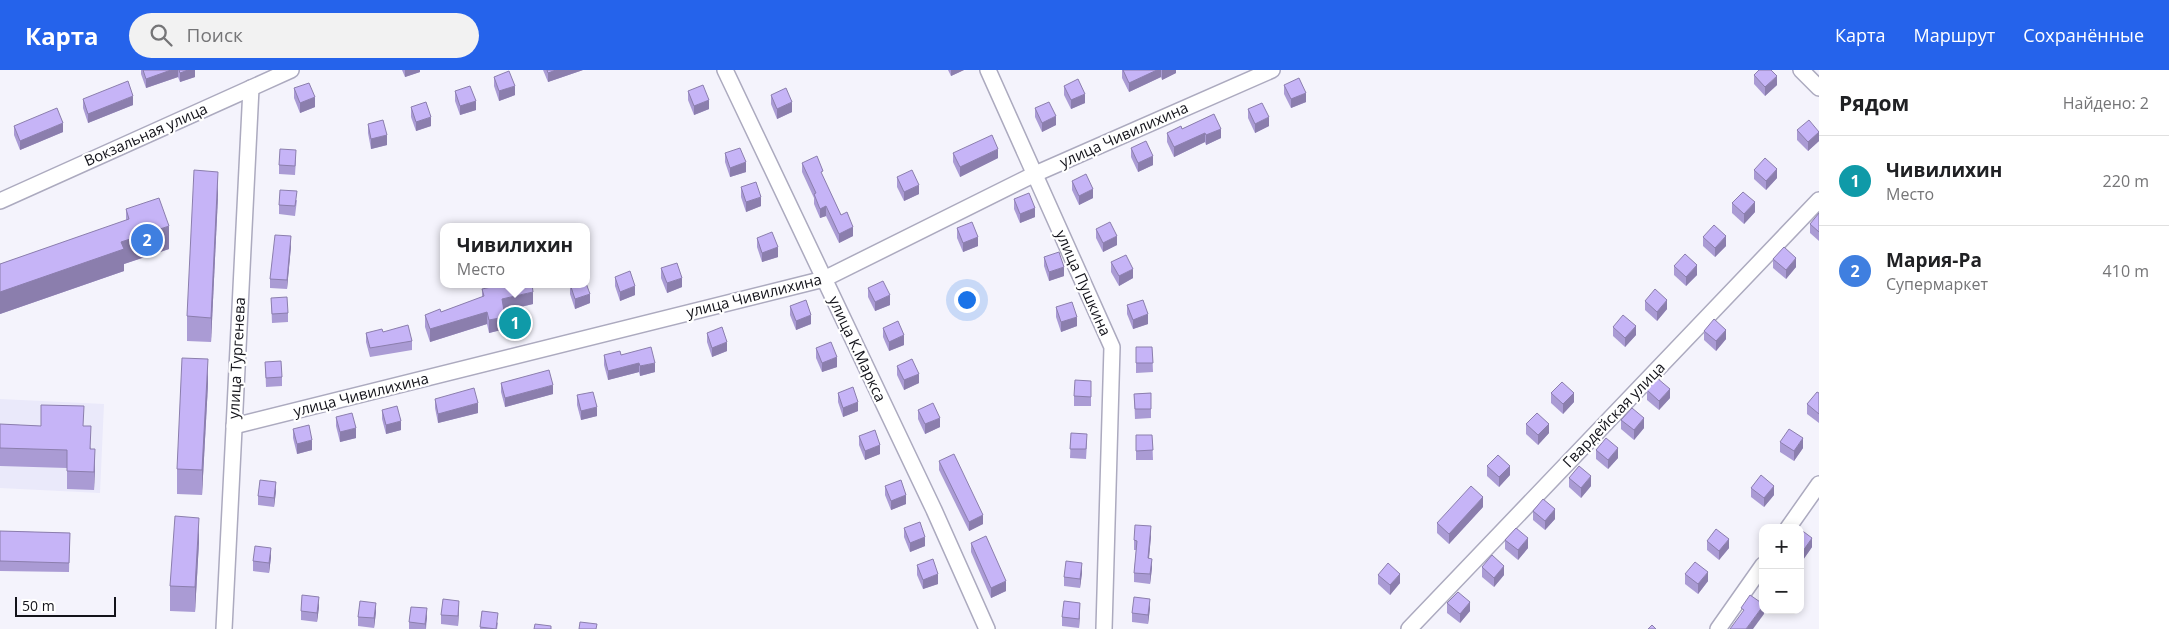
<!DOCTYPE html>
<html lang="ru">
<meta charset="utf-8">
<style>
body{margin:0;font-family:"Open Sans",sans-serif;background:#f2f2f2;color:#202124}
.controls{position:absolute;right:15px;bottom:15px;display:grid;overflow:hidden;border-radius:10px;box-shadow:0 2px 8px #0003}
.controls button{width:45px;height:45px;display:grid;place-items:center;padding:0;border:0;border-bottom:1px solid #e0e0e0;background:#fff;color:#202124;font:25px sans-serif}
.scale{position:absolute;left:15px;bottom:12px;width:101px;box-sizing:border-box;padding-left:5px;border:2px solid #13131a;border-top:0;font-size:14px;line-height:18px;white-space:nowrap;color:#13131a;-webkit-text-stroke:4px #fff;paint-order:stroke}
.you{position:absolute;left:966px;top:229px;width:18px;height:18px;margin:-12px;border:4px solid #fff;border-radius:50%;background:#1a73e8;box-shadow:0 0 0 8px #1a73e833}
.badge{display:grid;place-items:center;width:32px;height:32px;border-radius:50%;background:#2563eb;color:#fff;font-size:16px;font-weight:700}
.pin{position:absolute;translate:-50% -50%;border:2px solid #fff;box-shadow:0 1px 5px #0006}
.popup{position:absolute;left:440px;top:153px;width:150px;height:65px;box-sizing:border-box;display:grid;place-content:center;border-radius:10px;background:#fff;filter:drop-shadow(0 1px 4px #0005);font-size:16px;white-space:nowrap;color:#757577}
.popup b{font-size:19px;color:#202124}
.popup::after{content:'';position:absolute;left:50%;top:100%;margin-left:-10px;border:10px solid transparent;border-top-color:#fff}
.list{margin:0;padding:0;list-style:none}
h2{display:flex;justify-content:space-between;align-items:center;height:65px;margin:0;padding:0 20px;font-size:21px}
h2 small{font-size:16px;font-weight:400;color:#757577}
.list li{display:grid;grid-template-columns:32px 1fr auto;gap:15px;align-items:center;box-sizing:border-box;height:90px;padding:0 20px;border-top:1px solid #e0e0e0}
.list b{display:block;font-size:19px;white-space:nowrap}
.list p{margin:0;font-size:16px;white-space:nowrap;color:#757577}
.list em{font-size:16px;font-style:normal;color:#757577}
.icon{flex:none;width:28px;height:28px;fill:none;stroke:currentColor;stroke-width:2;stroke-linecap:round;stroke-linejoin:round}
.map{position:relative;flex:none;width:1819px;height:559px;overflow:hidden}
header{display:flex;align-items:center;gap:30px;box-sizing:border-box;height:70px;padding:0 25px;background:#2563eb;color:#fff}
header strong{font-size:24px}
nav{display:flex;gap:28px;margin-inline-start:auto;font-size:18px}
.search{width:350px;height:45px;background:#f2f2f2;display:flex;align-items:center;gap:12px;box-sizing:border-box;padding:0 18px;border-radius:28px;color:#757577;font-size:19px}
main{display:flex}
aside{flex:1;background:#fff}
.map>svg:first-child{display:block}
.built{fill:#eae9fa}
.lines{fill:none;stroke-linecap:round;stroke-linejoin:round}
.minor-casing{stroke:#acaabf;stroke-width:18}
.minor{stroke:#fff;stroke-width:15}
.wall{fill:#aa9bd4}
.shaded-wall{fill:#8b7ead}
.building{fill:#c6b4f7;stroke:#8b7ead}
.labels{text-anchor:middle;stroke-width:4.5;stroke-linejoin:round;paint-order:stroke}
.street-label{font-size:15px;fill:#13131a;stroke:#fff}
</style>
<header>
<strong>Карта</strong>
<div class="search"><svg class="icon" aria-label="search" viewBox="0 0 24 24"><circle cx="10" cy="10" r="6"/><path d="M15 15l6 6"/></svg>Поиск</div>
<nav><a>Карта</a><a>Маршрут</a><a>Сохранённые</a></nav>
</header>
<main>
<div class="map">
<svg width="1819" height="559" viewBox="0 0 1819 559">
<rect width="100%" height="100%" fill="#f4f3fc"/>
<polygon class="built" points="0,329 104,334 100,423 0,418"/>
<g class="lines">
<g class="minor-casing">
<g id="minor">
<polyline points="725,0 934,440 987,559"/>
<polyline points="988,0 1112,277 1104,559"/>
<polyline points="1801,0 1819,18"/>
<polyline points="0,131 291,0"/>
<polyline points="234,356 824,209 1035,104 1272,0"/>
<polyline points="1788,458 1819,414"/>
<polyline points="224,559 251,18"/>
<polyline points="1409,559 1819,130"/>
<polyline points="1718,559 1763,495"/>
</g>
</g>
<use href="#minor" class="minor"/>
</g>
<g class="wall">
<polygon points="141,0 195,0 195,7 180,12 178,7 146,18 141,4"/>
<polygon points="402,0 420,0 420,2 405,7"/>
<polygon points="543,0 583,0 548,12"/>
<polygon points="948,0 964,0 951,6"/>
<polygon points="1122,0 1176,0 1176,3 1162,10 1161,7 1129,22 1122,8"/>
<polygon points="1754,5 1777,15 1765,26 1754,14"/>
<polygon points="494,7 515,25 499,31 494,16"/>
<polygon points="1284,15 1306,32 1291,38 1284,24"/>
<polygon points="1064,16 1085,33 1071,39 1064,25"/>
<polygon points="294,18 315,37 300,43 294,28"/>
<polygon points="455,21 476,40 460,45 455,31"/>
<polygon points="688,21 709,39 694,45 688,30"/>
<polygon points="771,25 792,42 777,49 771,34"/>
<polygon points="83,29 133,35 88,53 83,38"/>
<polygon points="411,37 431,56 416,61 411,47"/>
<polygon points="1035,38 1056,55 1042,62 1035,47"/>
<polygon points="1248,39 1269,56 1255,63 1248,48"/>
<polygon points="1214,44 1221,68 1206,75 1205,72 1174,87 1167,72 1167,63 1182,59"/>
<polygon points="368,54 387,75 371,79 368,63"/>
<polygon points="14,56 63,62 20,80 14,65"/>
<polygon points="1797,60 1819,61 1819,71 1808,81 1797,70"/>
<polygon points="1131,78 1153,95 1138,102 1131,87"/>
<polygon points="725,83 746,102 730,107 725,92"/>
<polygon points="953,83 998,88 960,107 953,92"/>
<polygon points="296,90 295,105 279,104 279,95"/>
<polygon points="802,93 823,107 841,145 853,166 839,173 826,146 820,148 814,134 814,128 802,102"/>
<polygon points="1754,100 1777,108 1766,120 1754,109"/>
<polygon points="897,107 919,124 904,131 897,117"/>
<polygon points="1072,111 1093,128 1079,135 1072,120"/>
<polygon points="741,117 761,136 746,142 741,127"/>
<polygon points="218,126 211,272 187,271 187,246"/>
<polygon points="1014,129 1035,147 1020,153 1014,139"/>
<polygon points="297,130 295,146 279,144 279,135"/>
<polygon points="1732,133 1755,142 1744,154 1732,143"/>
<polygon points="126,139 169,179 124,194 124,201 0,244 0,194 126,151"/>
<polygon points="1819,143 1819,171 1810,163 1810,154"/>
<polygon points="957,158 978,176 963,182 957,168"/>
<polygon points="1096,159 1117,175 1103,182 1096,168"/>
<polygon points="1703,167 1726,176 1715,187 1703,176"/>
<polygon points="757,168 778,187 762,192 757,177"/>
<polygon points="291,176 287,219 270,218 270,209"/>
<polygon points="1044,187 1064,206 1049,211 1044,196"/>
<polygon points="1773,189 1796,197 1786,209 1773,198"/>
<polygon points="1111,192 1133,208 1119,216 1111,202"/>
<polygon points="1674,196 1697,205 1686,216 1674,205"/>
<polygon points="661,198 682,217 667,223 661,208"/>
<polygon points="615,207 635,225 620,231 615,216"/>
<polygon points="570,214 590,233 575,239 570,224"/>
<polygon points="868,218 890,235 875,241 868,227"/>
<polygon points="482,219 533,234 504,241 505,259 489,263 487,254 430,272 425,257 425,245 441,242 482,227"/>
<polygon points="271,228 288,243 288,252 272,253"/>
<polygon points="1645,231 1667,239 1657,251 1645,240"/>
<polygon points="1127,235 1148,254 1133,259 1127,244"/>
<polygon points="790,236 811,254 796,260 790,245"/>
<polygon points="1056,237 1077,256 1061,262 1056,247"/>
<polygon points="1613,257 1636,265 1625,277 1613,266"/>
<polygon points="883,258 904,275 889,281 883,267"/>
<polygon points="1704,261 1726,269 1716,281 1704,270"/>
<polygon points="383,262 412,271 412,280 370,287 366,272 366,263"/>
<polygon points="707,263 727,281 712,287 707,272"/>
<polygon points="1136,277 1152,277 1153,302 1136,303"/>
<polygon points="816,278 837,297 822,302 816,288"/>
<polygon points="604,285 621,285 655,302 640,306 639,302 608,310 604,295"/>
<polygon points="265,292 282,307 282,316 266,317"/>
<polygon points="897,296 919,313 904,320 897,305"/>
<polygon points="1091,311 1091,336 1074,336 1074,326"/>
<polygon points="501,313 553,324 505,337 501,322"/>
<polygon points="208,314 202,425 177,424 177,399"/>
<polygon points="1647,320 1670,328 1659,340 1647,330"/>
<polygon points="838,323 858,341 843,347 838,332"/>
<polygon points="1151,323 1151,348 1135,349 1134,324"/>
<polygon points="1551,323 1574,332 1563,344 1551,333"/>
<polygon points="1819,323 1819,353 1807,344 1807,334"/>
<polygon points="577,325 597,346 581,350 577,335"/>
<polygon points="435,329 478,343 438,353 435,338"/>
<polygon points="382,340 401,360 386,364 382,349"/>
<polygon points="918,340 940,357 925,364 918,349"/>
<polygon points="336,347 356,368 340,372 336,356"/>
<polygon points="1621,350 1644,358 1634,370 1621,359"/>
<polygon points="0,354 41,356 84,356 91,379 95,397 94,420 67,419 67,398 0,396"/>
<polygon points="1526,354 1549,363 1538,375 1526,364"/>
<polygon points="293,359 312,380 297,384 293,368"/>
<polygon points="1071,363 1087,373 1086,389 1070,388"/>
<polygon points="1136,365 1152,365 1153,390 1136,390"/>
<polygon points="859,366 880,384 865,390 859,375"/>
<polygon points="1780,372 1803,378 1794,391 1780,382"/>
<polygon points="1596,380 1618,388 1608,399 1596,389"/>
<polygon points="939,391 983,454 969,461 939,400"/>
<polygon points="1487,396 1510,405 1499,417 1487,406"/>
<polygon points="1569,408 1591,416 1581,428 1569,417"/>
<polygon points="885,416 906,434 891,440 885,425"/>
<polygon points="1751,418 1774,425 1764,437 1751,427"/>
<polygon points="276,421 274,437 258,435 258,426"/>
<polygon points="1483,437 1449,474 1437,463 1437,453"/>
<polygon points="1533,441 1555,449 1545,460 1533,450"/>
<polygon points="904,458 925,476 910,482 904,467"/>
<polygon points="1800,459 1812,477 1803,490 1800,488"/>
<polygon points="0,461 70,463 69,502 0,501"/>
<polygon points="1151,466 1149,488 1152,498 1150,514 1134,512 1134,503 1136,480 1134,480 1134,470"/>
<polygon points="1505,470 1528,478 1518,490 1505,479"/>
<polygon points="1707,471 1729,478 1719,490 1707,480"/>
<polygon points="199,472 195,542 170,541 170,516"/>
<polygon points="971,473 1006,521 991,528 971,482"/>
<polygon points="271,487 269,503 253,501 253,491"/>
<polygon points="917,495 938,514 923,519 917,505"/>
<polygon points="1482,497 1504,505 1494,517 1482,507"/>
<polygon points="1082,503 1080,518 1064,516 1064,507"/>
<polygon points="1685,504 1708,511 1698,524 1685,514"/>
<polygon points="1378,505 1400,513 1390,525 1378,514"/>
<polygon points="1447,533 1470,541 1460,553 1447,543"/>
<polygon points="319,537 317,552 301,550 301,541"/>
<polygon points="1150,538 1148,554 1132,552 1132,543"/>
<polygon points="459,540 458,556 441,554 441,545"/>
<polygon points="482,541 498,553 497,559 480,559"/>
<polygon points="376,542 374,558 358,556 358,547"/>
<polygon points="1080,542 1079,558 1062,556 1062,547"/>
<polygon points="427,548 426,559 409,559 409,552"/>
</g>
<g class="shaded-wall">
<polygon points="171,0 178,0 178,7 146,18 146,9"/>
<polygon points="188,0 195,0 195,7 180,12 180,3"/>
<polygon points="405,0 420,0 420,2 405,7"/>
<polygon points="556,0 583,0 548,12 548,3"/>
<polygon points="951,0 964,0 951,6"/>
<polygon points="1157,0 1161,0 1161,7 1129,22 1129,13"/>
<polygon points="1162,0 1176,0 1176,3 1162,10"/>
<polygon points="1777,6 1777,15 1765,26 1765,17"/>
<polygon points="515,16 515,25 499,31 499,21"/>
<polygon points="1306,23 1306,32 1291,38 1291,29"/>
<polygon points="1085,24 1085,33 1071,39 1071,30"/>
<polygon points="133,26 133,35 88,53 88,44"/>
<polygon points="315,27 315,37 300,43 300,33"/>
<polygon points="709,30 709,39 694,45 694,36"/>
<polygon points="476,31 476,40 460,45 460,36"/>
<polygon points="792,32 792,42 777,49 777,39"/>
<polygon points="1056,46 1056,55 1042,62 1042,53"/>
<polygon points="431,47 431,56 416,61 416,52"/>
<polygon points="1269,47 1269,56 1255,63 1255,54"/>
<polygon points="63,53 63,62 20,80 20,71"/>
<polygon points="1221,59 1221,68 1206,75 1206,65"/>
<polygon points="1819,62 1819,71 1808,81 1808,72"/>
<polygon points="1205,63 1205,72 1174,87 1174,77"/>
<polygon points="387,65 387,75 371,79 371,69"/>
<polygon points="998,79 998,88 960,107 960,97"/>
<polygon points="1153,86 1153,95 1138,102 1138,93"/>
<polygon points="746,92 746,102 730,107 730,98"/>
<polygon points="1777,99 1777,108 1766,120 1766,111"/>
<polygon points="218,102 218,126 211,272 211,248"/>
<polygon points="919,115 919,124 904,131 904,122"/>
<polygon points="1093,119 1093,128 1079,135 1079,126"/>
<polygon points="761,127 761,136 746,142 746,132"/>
<polygon points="1755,132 1755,142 1744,154 1744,144"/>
<polygon points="826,136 826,146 820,148 820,139"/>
<polygon points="1035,138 1035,147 1020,153 1020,144"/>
<polygon points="169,156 169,179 124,194 124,201 0,244 0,222 121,172"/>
<polygon points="853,157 853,166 839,173 839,164"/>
<polygon points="291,166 291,176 287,219 287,210"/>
<polygon points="1117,166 1117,175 1103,182 1103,173"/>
<polygon points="1726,166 1726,176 1715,187 1715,178"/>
<polygon points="978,167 978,176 963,182 963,173"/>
<polygon points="778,177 778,187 762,192 762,183"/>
<polygon points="1796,188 1796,197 1786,209 1786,200"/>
<polygon points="1697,195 1697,205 1686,216 1686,207"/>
<polygon points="1064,197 1064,206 1049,211 1049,202"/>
<polygon points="1133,199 1133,208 1119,216 1119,206"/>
<polygon points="682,208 682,217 667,223 667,213"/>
<polygon points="635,216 635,225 620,231 620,222"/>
<polygon points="533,222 533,234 502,241 502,229"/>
<polygon points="590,224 590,233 575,239 575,229"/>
<polygon points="890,225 890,235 875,241 875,232"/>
<polygon points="1667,230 1667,239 1657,251 1657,242"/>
<polygon points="487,242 487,254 430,272 430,259"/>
<polygon points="1148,244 1148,254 1133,259 1133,250"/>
<polygon points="811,245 811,254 796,260 796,251"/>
<polygon points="505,247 505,259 489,263 489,250"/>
<polygon points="1077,247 1077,256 1061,262 1061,252"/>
<polygon points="1636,256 1636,265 1625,277 1625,268"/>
<polygon points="1726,260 1726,269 1716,281 1716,271"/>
<polygon points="904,265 904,275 889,281 889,272"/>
<polygon points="727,272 727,281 712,287 712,278"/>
<polygon points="837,287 837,297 822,302 822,293"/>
<polygon points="208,289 208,314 202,425 202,400"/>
<polygon points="639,293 639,302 608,310 608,301"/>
<polygon points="655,293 655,302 640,306 640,296"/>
<polygon points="919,304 919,313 904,320 904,310"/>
<polygon points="553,315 553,324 505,337 505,328"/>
<polygon points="1670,319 1670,328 1659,340 1659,331"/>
<polygon points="1574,323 1574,332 1563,344 1563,334"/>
<polygon points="858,332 858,341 843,347 843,338"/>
<polygon points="478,333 478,343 438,353 438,344"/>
<polygon points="597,337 597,346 581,350 581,341"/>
<polygon points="940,348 940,357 925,364 925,354"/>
<polygon points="1644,348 1644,358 1634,370 1634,360"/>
<polygon points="401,351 401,360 386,364 386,355"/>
<polygon points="1549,354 1549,363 1538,375 1538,365"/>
<polygon points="356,358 356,368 340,372 340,362"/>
<polygon points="1803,368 1803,378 1794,391 1794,381"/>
<polygon points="312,370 312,380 297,384 297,374"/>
<polygon points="880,375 880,384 865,390 865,381"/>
<polygon points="1618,378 1618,388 1608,399 1608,390"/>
<polygon points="95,379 95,397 94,420 94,402"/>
<polygon points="1510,396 1510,405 1499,417 1499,407"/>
<polygon points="1591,406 1591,416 1581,428 1581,418"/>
<polygon points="276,412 276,421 274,437 274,428"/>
<polygon points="1774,416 1774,425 1764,437 1764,428"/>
<polygon points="906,425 906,434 891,440 891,431"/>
<polygon points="1483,427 1483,437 1449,474 1449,464"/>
<polygon points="1555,439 1555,449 1545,460 1545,451"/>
<polygon points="983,445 983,454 969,461 969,452"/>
<polygon points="199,448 199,472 195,542 195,517"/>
<polygon points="1151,456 1151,466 1148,498 1148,488"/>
<polygon points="925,467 925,476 910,482 910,473"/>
<polygon points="1528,468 1528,478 1518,490 1518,480"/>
<polygon points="1812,468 1812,477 1803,490 1803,481"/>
<polygon points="1729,469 1729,478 1719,490 1719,481"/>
<polygon points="271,478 271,487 269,503 269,493"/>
<polygon points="1152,489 1152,498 1150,514 1150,504"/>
<polygon points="1082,493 1082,503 1080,518 1080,509"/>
<polygon points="1504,496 1504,505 1494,517 1494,508"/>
<polygon points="1708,502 1708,511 1698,524 1698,514"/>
<polygon points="938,504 938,514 923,519 923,510"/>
<polygon points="1400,504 1400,513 1390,525 1390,515"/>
<polygon points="1006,511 1006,521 991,528 991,518"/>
<polygon points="319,527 319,537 317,552 317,543"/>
<polygon points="1150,529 1150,538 1148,554 1148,545"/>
<polygon points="459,531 459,540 458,556 458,546"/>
<polygon points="1470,532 1470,541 1460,553 1460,544"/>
<polygon points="376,533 376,542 374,558 374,548"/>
<polygon points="1080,533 1080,542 1079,558 1079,549"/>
<polygon points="1763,536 1764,544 1753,559 1746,559"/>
<polygon points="427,538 427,548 425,559 425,554"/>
</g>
<g class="building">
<polygon points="143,0 171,0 146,9"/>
<polygon points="179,0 188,0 180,3"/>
<polygon points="547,0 556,0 548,3"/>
<polygon points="1123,0 1157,0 1129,13"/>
<polygon points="1759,0 1771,0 1777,6 1765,17 1754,5"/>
<polygon points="509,1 515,16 499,21 494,7"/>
<polygon points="1299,8 1306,23 1291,29 1284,15"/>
<polygon points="1078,9 1085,24 1071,30 1064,16"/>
<polygon points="128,11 133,26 88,44 83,29"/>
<polygon points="309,13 315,27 300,33 294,18"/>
<polygon points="703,15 709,30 694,36 688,21"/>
<polygon points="470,16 476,31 460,36 455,21"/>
<polygon points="786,18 792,32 777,39 771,25"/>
<polygon points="426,32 431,47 416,52 411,37"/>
<polygon points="1049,32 1056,46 1042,53 1035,38"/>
<polygon points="1262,33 1269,47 1255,54 1248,39"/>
<polygon points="57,38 63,53 20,71 14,56"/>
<polygon points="1214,44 1221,59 1206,65 1205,63 1174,77 1167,63 1181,56 1182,59"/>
<polygon points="383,50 387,65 371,69 368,54"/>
<polygon points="1809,50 1819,62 1808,72 1797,60"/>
<polygon points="992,65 998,79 960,97 953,83"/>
<polygon points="1146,71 1153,86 1138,93 1131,78"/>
<polygon points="740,78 746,92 730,98 725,83"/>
<polygon points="280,79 296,80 295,96 279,95"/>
<polygon points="817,86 823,101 821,102 841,145 847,142 853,157 839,164 826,136 820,139 814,124 816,123 802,93"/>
<polygon points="1765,88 1777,99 1766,111 1754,100"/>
<polygon points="194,100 218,102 211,248 187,246"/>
<polygon points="912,100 919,115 904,122 897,107"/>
<polygon points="1086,104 1093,119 1079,126 1072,111"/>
<polygon points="756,112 761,127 746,132 741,117"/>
<polygon points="280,120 297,121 295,136 279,135"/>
<polygon points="1743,122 1755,132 1744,144 1732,133"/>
<polygon points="1029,123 1035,138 1020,144 1014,129"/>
<polygon points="159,128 169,156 121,172 124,179 0,222 0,194 129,149 126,139"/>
<polygon points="1819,143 1819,162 1810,154"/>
<polygon points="972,152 978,167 963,173 957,158"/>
<polygon points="1110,152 1117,166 1103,173 1096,159"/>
<polygon points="1714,155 1726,166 1715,178 1703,167"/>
<polygon points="772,162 778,177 762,183 757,168"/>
<polygon points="275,165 291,166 287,210 270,209"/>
<polygon points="1784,177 1796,188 1786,200 1773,189"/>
<polygon points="1059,182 1064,197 1049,202 1044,187"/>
<polygon points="1685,184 1697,195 1686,207 1674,196"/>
<polygon points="1126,185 1133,199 1119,206 1111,192"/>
<polygon points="677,193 682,208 667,213 661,198"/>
<polygon points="630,201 635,216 620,222 615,207"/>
<polygon points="883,211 890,225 875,232 868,218"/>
<polygon points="586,213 590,224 575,229 570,214 586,214"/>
<polygon points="505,214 532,214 533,222 502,229 505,247 489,250 487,242 430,259 425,245 440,239 441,242 484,226 482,219"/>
<polygon points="1655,219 1667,230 1657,242 1645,231"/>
<polygon points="287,227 288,243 272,244 271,228"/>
<polygon points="806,230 811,245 796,251 790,236"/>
<polygon points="1143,230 1148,244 1133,250 1127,235"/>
<polygon points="1072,232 1077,247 1061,252 1056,237"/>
<polygon points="1623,245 1636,256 1625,268 1613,257"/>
<polygon points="1714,249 1726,260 1716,271 1704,261"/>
<polygon points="898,251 904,265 889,272 883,258"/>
<polygon points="408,255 412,271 370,278 366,263 382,259 383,262"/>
<polygon points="722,257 727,272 712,278 707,263"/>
<polygon points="831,272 837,287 822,293 816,278"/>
<polygon points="651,277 655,293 640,296 639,293 608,301 604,285 620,281 621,285"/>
<polygon points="1136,277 1152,277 1153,293 1136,293"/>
<polygon points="182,288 208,289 202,400 177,399"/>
<polygon points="912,289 919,304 904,310 897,296"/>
<polygon points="281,291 282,307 266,308 265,292"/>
<polygon points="549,300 553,315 505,328 501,313"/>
<polygon points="1657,308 1670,319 1659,331 1647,320"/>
<polygon points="1075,310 1091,311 1091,327 1074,326"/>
<polygon points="1562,312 1574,323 1563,334 1551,323"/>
<polygon points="853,317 858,332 843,338 838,323"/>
<polygon points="474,318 478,333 438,344 435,329"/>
<polygon points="593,322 597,337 581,341 577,325"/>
<polygon points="1817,322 1819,323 1819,344 1807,334"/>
<polygon points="1151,323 1151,339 1135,339 1134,324"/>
<polygon points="933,333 940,348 925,354 918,340"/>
<polygon points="41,335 84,336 83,356 91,356 90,379 95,379 94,402 67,401 67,380 0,378 0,354 41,356"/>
<polygon points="397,336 401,351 386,355 382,340"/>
<polygon points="1632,338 1644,348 1634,360 1621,350"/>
<polygon points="352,343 356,358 340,362 336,347"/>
<polygon points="1537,343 1549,354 1538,365 1526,354"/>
<polygon points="309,355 312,370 297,374 293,359"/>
<polygon points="1789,359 1803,368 1794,381 1780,372"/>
<polygon points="875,360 880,375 865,381 859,366"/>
<polygon points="1071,363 1087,364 1086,379 1070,379"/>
<polygon points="1136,365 1152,365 1153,380 1136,381"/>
<polygon points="1606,368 1618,378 1608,390 1596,380"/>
<polygon points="954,384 983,445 969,452 939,391"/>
<polygon points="1498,385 1510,396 1499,407 1487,396"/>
<polygon points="1579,396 1591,406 1581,418 1569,408"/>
<polygon points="1761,405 1774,416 1764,428 1751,418"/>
<polygon points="260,410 276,412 274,428 258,426"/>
<polygon points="901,410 906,425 891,431 885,416"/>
<polygon points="1471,416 1483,427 1449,464 1437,453"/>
<polygon points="1543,429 1555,439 1545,451 1533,441"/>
<polygon points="175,446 199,448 195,517 170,516"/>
<polygon points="920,452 925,467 910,473 904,458"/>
<polygon points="1135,455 1151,456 1148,488 1152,489 1150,504 1134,503 1137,471 1134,470"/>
<polygon points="1516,458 1528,468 1518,480 1505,470"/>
<polygon points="1716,459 1729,469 1719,481 1707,471"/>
<polygon points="1800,459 1812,468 1803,481 1800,478"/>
<polygon points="0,461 70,463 69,493 0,491"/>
<polygon points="986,466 1006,511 991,518 971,473"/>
<polygon points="255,476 271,478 269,493 253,491"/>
<polygon points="1492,485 1504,496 1494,508 1482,497"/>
<polygon points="933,489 938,504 923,510 917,495"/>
<polygon points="1066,491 1082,493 1080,509 1064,507"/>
<polygon points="1695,492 1708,502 1698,514 1685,504"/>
<polygon points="1388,493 1400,504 1390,515 1378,505"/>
<polygon points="1458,522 1470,532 1460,544 1447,533"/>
<polygon points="302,525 319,527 317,543 301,541"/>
<polygon points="1750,525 1763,534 1763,536 1746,559 1730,559 1744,540 1741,538"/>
<polygon points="1134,527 1150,529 1148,545 1132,543"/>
<polygon points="443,529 459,531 458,546 441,545"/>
<polygon points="360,531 376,533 374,548 358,547"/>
<polygon points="1064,531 1080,533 1079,549 1062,547"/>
<polygon points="411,537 427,538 425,554 409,552"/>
<polygon points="482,541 498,543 496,559 480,557"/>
<polygon points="580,552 597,554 596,559 579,559"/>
<polygon points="535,554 551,556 551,559 534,559"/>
<polygon points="1652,555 1656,559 1648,559"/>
</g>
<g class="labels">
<g class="street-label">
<text transform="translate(146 65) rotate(-24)" y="5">Вокзальная улица</text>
<text transform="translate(1124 65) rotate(-24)" y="5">улица Чивилихина</text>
<text transform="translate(1083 213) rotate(66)" y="5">улица Пушкина</text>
<text transform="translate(754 226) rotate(-14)" y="5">улица Чивилихина</text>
<text transform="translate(857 279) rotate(65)" y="5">улица К.Маркса</text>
<text transform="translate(237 288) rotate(-87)" y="5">улица Тургенева</text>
<text transform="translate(361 325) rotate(-14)" y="5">улица Чивилихина</text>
<text transform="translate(1614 345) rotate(-46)" y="5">Гвардейская улица</text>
</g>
</g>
</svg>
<div class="controls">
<button>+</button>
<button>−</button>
</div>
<div class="scale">50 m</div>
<div class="you"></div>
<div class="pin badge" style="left:515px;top:253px;background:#0f9aa8">1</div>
<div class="popup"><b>Чивилихин</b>Место</div>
<div class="pin badge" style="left:147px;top:170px;background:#3f7fe0">2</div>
</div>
<aside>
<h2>Рядом<small>Найдено: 2</small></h2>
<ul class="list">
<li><span class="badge" style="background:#0f9aa8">1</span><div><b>Чивилихин</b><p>Место</p></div><em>220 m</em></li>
<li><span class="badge" style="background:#3f7fe0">2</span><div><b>Мария-Ра</b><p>Супермаркет</p></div><em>410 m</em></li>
</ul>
</aside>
</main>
